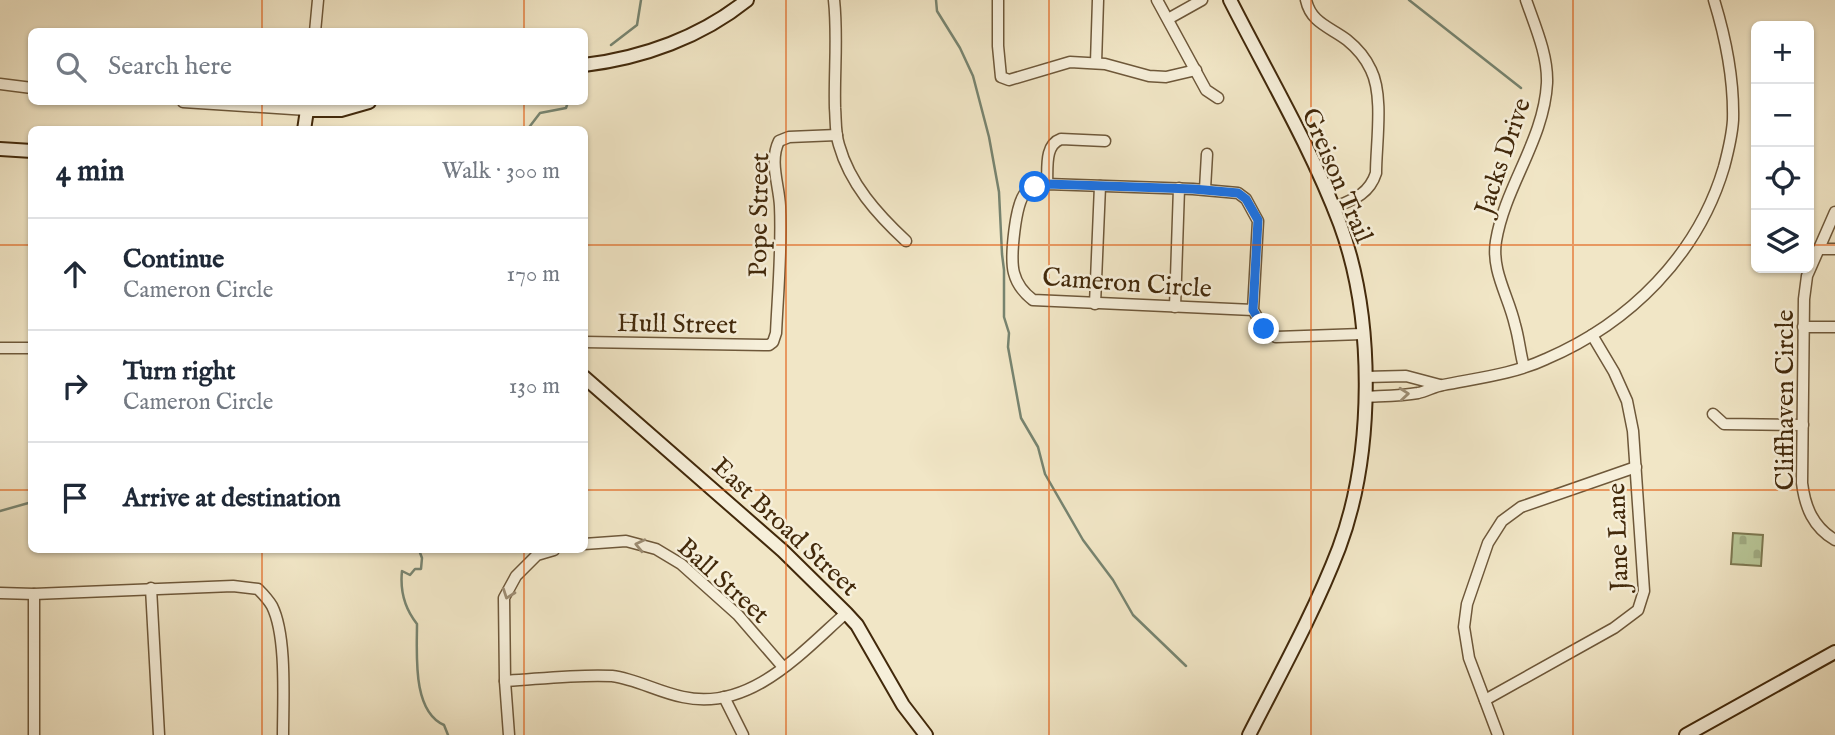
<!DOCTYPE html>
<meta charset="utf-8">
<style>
body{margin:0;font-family:"IM FELL English",serif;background:#f2f2f3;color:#1f2937}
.controls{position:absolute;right:21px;top:21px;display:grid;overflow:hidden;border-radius:10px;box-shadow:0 2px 5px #0004}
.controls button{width:63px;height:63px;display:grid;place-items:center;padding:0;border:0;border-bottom:2px solid #e0e1e3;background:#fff;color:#1f2937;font:35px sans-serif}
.stop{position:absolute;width:21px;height:21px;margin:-16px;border:5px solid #1a73e8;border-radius:50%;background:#fff}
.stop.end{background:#1a73e8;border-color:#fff;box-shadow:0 2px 7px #0008}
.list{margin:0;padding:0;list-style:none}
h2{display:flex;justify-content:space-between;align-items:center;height:91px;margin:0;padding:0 28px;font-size:30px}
h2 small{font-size:23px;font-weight:400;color:#747a83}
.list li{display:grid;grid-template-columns:46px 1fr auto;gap:21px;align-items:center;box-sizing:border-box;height:112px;padding:0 28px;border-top:2px solid #e0e1e3}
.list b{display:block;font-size:26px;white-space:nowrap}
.list p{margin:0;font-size:23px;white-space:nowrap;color:#747a83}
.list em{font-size:23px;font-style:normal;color:#747a83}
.icon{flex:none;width:38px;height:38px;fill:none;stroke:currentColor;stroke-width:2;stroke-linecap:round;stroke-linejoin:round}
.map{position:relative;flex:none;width:1835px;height:735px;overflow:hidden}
.search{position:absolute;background:#fff;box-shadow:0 2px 5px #0004;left:28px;top:28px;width:560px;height:77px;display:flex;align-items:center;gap:18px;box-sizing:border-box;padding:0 24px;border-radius:10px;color:#747a83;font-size:26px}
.panel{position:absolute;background:#fff;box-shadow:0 2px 5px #0004;left:28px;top:126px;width:560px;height:427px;border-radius:10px}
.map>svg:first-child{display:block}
.cemetery{fill:url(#cemetery-stones);stroke:#7d7851;stroke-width:2}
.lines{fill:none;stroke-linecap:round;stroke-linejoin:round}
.stream{stroke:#778470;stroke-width:2.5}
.street-casing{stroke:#6e583a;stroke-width:13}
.secondary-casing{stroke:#42290b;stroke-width:16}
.street{stroke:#f6efda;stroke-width:10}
.secondary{stroke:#f6efda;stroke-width:12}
.oneway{stroke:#9c8c72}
.route{stroke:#1a73e8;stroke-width:9}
.grid{fill:none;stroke:#e0570c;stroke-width:2;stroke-opacity:0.55}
.labels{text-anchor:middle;stroke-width:5;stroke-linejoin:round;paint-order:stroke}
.street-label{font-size:26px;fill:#42290b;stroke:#f6efda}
</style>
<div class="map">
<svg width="1835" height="735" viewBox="0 0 1835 735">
<defs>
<pattern id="cemetery-stones" width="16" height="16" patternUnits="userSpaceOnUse" patternTransform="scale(1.75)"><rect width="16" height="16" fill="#b8c697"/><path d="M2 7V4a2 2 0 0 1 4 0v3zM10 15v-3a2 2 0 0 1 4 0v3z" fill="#9faa81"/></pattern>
</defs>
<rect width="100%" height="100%" fill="#f1e6c6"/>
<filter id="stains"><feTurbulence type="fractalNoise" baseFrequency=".00286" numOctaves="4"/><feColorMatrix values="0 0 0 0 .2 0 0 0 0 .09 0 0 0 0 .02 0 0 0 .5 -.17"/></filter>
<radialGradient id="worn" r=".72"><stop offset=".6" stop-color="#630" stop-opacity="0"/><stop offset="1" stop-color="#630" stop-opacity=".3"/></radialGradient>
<polygon class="cemetery" points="1733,533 1763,535 1761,566 1731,564"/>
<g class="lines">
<g class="stream">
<polyline points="936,0 937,11 960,48 973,76 989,137 999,192 1002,254 1004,270 1004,317 1009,333 1008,347 1021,418 1038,447 1045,474 1083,540 1113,580 1133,615 1186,666"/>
<polyline points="1409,0 1521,88"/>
<polyline points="611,45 637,25 641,0"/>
<polyline points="527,130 540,113 566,108 568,102"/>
<polyline points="0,511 32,502"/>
<path d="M 419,550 L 422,558 L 421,569 L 415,569 L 410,575 L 402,571 C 400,590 405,609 417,624 C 417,654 412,711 444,725 L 448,735"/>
</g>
<g class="street-casing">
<g id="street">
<path d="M 834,0 C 838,36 834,72 835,108 C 836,120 835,133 839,145 C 850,184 877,214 906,241"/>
<polyline points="998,0 998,46 1001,77 1009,80 1070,62 1105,64 1149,76 1166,77 1196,70"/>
<polyline points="1157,0 1206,90 1218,98"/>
<path d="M 1306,0 C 1311,23 1330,27 1347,40 C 1357,48 1366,59 1371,70 C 1384,96 1376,144 1376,173 C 1369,195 1352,200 1333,208"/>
<polyline points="1168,19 1202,0"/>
<polyline points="315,32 318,0"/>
<polyline points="1096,63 1098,0"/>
<polyline points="0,84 32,88"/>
<polyline points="183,102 307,110 308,102"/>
<path d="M 1047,184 C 1048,169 1044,145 1061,139 L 1105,141"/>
<polyline points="1205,189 1207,154"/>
<path d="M 1835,212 L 1807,276 L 1804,299 L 1802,483 C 1805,507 1813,527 1835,540"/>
<polyline points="1819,249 1835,249"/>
<polyline points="1095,304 1100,186"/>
<polyline points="1175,307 1179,188"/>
<path d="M 1253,310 L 1033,300 C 1024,293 1017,285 1014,273 C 1010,258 1015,203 1026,192 C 1032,187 1040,186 1047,184 L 1193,189 L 1238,193 L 1246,199 L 1258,221 L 1253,310 L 1264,329 L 1276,337 L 1362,334"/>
<polyline points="1803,327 1835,327"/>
<path d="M 584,342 L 769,345 L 773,342 L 776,333 C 778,291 782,248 780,206 C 779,185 769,161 779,141 L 789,137 L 837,135"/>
<polyline points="0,348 32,348"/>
<path d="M 1524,367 C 1520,353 1519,338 1515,325 C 1509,297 1491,271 1496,241 C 1505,186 1544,140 1547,83 C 1548,55 1535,26 1526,0"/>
<polyline points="1365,377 1406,376 1440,385"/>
<path d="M 1365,397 C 1382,396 1401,396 1418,393 C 1427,391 1435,386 1443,385 C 1478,378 1514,374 1546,359 C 1630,323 1698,255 1724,167 C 1728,152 1732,136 1733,120 C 1734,79 1726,39 1714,0"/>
<polyline points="1713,414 1724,424 1803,425"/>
<polyline points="584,544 626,541 656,549 681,564 738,615 783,667"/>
<polyline points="151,588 159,735"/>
<path d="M 0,593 L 34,594 L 233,586 L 258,589 C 263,594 268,599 272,606 C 287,636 283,701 283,735"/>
<polyline points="34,594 34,735"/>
<path d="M 505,681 C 539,679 578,674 612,676 C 636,679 658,692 683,697 C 750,712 802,652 846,613"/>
<polyline points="724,697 743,735"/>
<polyline points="1485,700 1614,628 1638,610 1644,591 1633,431 1627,401 1614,372 1592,335"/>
<polyline points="509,735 505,681 504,598 516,576 537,555 554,550"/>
<polyline points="1498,735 1469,658 1464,627 1467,604 1488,543 1502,521 1521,507 1636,467"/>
</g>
</g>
<g class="secondary-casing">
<g id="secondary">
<path d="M 1230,0 C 1267,73 1311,147 1340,224 C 1375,319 1374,454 1339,548 C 1314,613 1280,674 1249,735"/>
<path d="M 584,65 C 643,58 701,37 747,0"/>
<polyline points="304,130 307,110 341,110 369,102"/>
<polyline points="0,149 32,151"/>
<polyline points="584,377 783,551 846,613 857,625 903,705 926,735"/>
<polyline points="1686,735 1835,652"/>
</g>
</g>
<use href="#street" class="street"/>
<use href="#secondary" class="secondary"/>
</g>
<defs><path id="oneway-chevron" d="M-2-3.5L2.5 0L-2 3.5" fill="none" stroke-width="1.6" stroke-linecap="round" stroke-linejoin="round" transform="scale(1.75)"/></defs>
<g class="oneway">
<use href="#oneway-chevron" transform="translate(1404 394) rotate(-5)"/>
<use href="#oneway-chevron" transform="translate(640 545) rotate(-167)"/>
<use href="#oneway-chevron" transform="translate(508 594) rotate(110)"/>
</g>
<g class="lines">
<polyline class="route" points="1035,187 1047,184 1193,189 1238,193 1246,199 1258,220 1253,310 1264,329"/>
</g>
<path class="grid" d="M 262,0 L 262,32M 524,0 L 524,32M 786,0 L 786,735M 1049,0 L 1049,735M 1311,0 L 1311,735M 1573,0 L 1573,735M 262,102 L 262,130M 524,102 L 524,130M 0,245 L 32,245M 584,245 L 1756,245M 1809,245 L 1835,245M 0,490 L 32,490M 584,490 L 1835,490M 262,550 L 262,735M 524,550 L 524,735"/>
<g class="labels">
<g class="street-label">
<text transform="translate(1502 156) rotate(-71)" y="9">Jacks Drive</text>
<text transform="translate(1338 175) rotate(67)" y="9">Greison Trail</text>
<text transform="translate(758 215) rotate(-89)" y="9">Pope Street</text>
<text transform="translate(1127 282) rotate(4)" y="9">Cameron Circle</text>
<text transform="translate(677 323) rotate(1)" y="9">Hull Street</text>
<text transform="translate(1784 400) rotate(-90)" y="9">Cliffhaven Circle</text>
<text transform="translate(786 526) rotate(43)" y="9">East Broad Street</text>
<text transform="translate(1617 537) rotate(-92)" y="9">Jane Lane</text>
<text transform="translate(724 580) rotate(42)" y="9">Ball Street</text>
</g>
</g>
<rect width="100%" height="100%" filter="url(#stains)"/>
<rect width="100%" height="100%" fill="url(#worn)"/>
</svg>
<div class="controls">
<button>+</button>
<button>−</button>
<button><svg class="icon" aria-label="locate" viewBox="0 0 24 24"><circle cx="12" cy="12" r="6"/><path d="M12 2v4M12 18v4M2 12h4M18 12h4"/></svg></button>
<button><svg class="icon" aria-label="layers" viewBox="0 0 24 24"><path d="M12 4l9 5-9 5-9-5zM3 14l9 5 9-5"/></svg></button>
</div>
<div class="stop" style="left:1035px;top:187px"></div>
<div class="stop end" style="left:1264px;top:329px"></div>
<div class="search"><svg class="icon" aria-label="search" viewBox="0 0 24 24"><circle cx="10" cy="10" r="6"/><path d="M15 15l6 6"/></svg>Search here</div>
<section class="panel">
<h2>4 min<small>Walk · 300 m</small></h2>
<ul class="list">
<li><svg class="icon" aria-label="ahead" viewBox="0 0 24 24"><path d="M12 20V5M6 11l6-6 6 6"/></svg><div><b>Continue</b><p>Cameron Circle</p></div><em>170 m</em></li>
<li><svg class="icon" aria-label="right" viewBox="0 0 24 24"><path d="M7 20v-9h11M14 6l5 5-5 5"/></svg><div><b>Turn right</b><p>Cameron Circle</p></div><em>130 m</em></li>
<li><svg class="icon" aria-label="arrive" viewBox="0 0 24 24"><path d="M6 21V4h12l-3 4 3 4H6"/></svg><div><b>Arrive at destination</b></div></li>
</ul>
</section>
</div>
